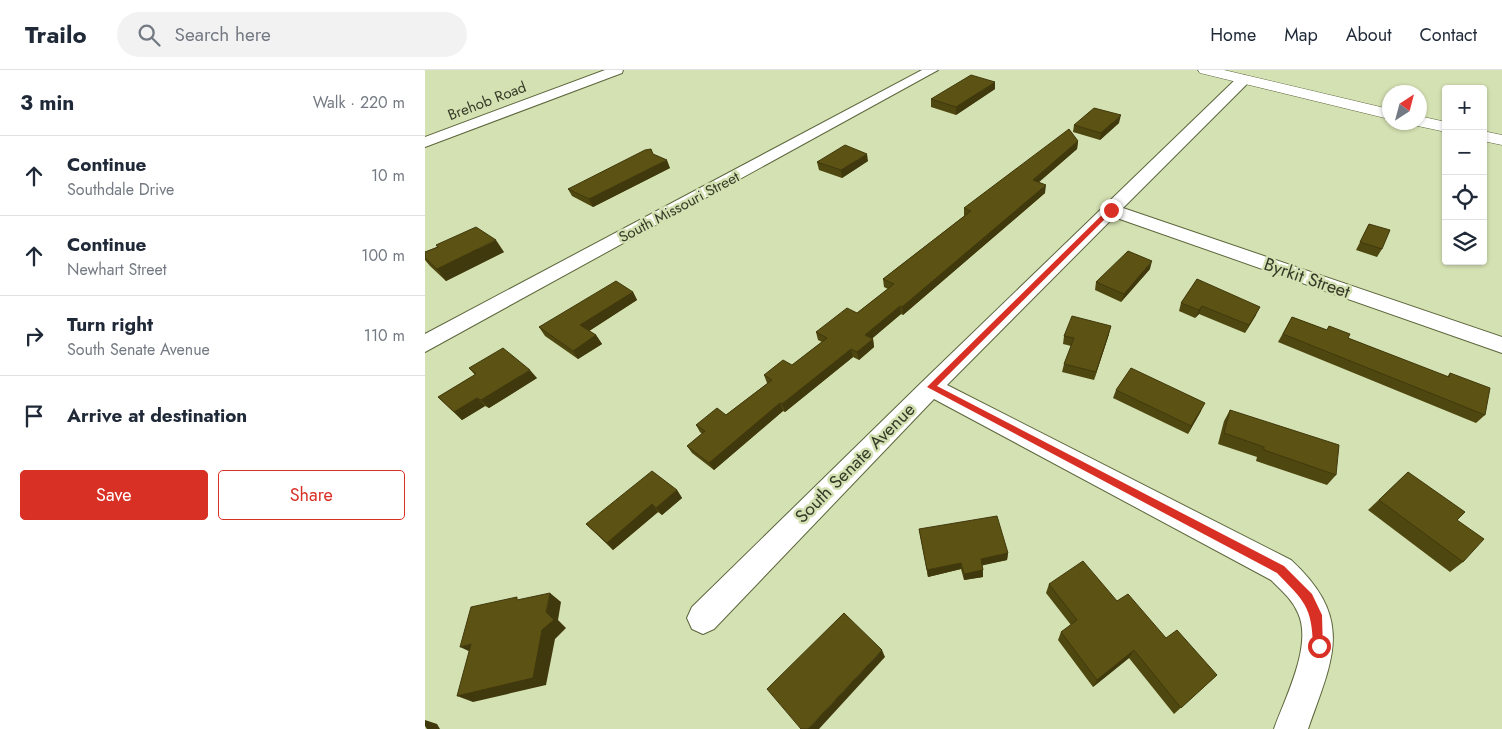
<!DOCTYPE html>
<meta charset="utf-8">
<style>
body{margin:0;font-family:Jost,sans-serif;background:#f2f2f3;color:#1f2937}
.controls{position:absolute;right:15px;top:15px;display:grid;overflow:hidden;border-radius:5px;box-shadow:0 1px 4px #0004}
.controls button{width:45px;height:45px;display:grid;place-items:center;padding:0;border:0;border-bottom:1px solid #e0e1e3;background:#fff;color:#1f2937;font:25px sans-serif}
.compass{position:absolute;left:957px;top:15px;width:45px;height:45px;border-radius:50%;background:#fff;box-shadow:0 1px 4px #0004;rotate:36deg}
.stop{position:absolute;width:15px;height:15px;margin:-11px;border:4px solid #d93025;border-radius:50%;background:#fff}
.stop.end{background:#d93025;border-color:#fff;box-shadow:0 1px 5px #0008}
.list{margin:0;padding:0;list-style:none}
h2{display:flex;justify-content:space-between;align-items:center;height:65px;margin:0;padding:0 20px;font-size:21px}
h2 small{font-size:16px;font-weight:400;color:#747a83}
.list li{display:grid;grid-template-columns:32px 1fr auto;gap:15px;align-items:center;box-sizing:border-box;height:80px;padding:0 20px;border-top:1px solid #e0e1e3}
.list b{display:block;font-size:19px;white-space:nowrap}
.list p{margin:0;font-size:16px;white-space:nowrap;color:#747a83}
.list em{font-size:16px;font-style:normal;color:#747a83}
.actions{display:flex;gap:10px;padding:15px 20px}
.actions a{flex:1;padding:11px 0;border:1px solid #d93025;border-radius:5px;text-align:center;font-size:18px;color:#d93025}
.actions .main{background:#d93025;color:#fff}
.icon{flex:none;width:28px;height:28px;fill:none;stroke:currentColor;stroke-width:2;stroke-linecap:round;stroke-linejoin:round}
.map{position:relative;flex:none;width:1077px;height:659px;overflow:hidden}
header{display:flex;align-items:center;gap:30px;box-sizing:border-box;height:70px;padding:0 25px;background:#fff;border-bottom:1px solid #e0e1e3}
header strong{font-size:24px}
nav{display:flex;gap:28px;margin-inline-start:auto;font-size:18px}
.search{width:350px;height:45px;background:#f2f2f3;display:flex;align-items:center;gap:12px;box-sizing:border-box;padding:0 18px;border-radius:28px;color:#747a83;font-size:19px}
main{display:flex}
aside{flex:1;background:#fff}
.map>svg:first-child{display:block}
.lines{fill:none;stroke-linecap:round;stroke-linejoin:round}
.minor-casing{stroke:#5c663c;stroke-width:2}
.secondary-casing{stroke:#5c663c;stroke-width:1}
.minor{fill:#fff;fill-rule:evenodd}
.secondary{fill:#fff;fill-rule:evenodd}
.wall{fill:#4f4710}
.shaded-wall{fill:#40390d}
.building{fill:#5c5213;stroke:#40390d}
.route{fill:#d93025}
.labels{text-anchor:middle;stroke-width:5;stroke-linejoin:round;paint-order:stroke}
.far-street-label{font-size:15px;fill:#363b28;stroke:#d4e1b2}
.street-label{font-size:18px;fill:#363b28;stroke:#d4e1b2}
</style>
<header>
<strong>Trailo</strong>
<div class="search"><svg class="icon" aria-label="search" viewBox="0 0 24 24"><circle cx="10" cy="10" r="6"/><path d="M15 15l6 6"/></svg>Search here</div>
<nav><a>Home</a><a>Map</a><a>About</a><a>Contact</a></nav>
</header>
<main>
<aside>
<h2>3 min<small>Walk · 220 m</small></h2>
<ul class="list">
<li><svg class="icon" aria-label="ahead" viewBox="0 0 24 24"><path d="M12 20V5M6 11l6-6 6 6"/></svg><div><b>Continue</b><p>Southdale Drive</p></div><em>10 m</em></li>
<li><svg class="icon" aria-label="ahead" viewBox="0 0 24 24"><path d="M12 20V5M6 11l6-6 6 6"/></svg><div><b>Continue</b><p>Newhart Street</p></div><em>100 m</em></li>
<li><svg class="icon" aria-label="right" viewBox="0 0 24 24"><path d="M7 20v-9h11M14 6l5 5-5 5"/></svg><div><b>Turn right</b><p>South Senate Avenue</p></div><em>110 m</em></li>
<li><svg class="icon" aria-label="arrive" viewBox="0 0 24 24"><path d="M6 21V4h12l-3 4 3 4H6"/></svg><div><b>Arrive at destination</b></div></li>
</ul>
<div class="actions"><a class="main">Save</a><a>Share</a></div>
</aside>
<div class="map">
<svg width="1077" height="659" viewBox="0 0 1077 659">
<rect width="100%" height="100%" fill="#d4e1b2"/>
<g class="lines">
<g class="minor-casing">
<g id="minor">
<polygon points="180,0 198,0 197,3 0,77 0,67"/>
<polygon points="497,0 513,0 0,282 0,264"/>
<path d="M 819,5 L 826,9 L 824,12 L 698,138 L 1077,267 L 1077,283 L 689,147 L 522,315 L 866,490 C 930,549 908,588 883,659 L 849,659 C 860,628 888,575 873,543 C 867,529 856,520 846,510 L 509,329 L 289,559 L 278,564 L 267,559 L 262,548 L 267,537 L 498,311 L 814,6 Z"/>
</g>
</g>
<g class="secondary-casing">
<g id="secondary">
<polygon points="773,0 799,0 964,39 964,49 775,3"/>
<polygon points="994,46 1021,52 1021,62 988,55 987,52 994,52"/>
<polygon points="1058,61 1077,65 1077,75 1058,71"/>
</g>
</g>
<use href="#minor" class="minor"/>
<use href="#secondary" class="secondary"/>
</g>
<g class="wall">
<polygon points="570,19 531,45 506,37 506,29"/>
<polygon points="694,53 675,70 648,62 649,55"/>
<polygon points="653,71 652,79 614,112 620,123 478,245 476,244 447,268 448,269 449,277 434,290 428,287 360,342 358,341 289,400 267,383 262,376 277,364 275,362 271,355 301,345 343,313 342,313 339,305 367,295 397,272 393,270 391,262 432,243 463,219 459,217 458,209 539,146 539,138"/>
<polygon points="228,84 245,98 168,137 147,126 143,119"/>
<polygon points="443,91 417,108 394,100 392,92"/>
<polygon points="944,154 957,179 952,187 931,180"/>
<polygon points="11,175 79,182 21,211 5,196 0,190 0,182 12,177"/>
<polygon points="725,199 696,232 670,220 671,212"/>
<polygon points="772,209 831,245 820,263 774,244 770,248 754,241 756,233"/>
<polygon points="208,222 212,230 164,261 171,265 177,274 153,289 120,266 114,257"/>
<polygon points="867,247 902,260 904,256 923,268 1022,307 1025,303 1060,345 1051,353 853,272"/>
<polygon points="684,264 669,310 637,302 639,294 646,276 638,274 639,266"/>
<polygon points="44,298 112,308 64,338 60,336 37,350 13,327 50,305"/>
<polygon points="691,320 776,341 763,364 688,328"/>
<polygon points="805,340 911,405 902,415 831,391 832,387 793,374 799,351"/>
<polygon points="983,402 1032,450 1038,492 1025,502 943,440"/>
<polygon points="252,420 257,428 237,445 233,442 188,480 161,454"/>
<polygon points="494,459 583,483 582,490 557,495 558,500 558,507 539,510 536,499 503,507"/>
<polygon points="624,514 692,531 741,568 792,605 749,644 704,588 668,617 633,570 636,562 646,555 621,523"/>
</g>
<g class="shaded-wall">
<polygon points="570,12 570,19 531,45 531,37"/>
<polygon points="696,45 694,53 675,70 676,63"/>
<polygon points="653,71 652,79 607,118 608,110"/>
<polygon points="442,84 443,91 417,108 416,100"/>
<polygon points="242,90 245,98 168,137 164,129"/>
<polygon points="621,115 620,123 478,245 477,237"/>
<polygon points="71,170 79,182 21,211 12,199"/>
<polygon points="727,191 725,199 696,232 699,224"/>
<polygon points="208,222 212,230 161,263 155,255"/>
<polygon points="475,236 476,244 442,273 440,265"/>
<polygon points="777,236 774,244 770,248 774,240"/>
<polygon points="835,237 831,245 820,263 824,255"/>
<polygon points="686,256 684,264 669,310 671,302"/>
<polygon points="171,265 177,274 153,289 148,281"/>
<polygon points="448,269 449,277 434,290 432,282"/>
<polygon points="426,279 428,287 360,342 357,334"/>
<polygon points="105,300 112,308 64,338 56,330"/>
<polygon points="52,328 60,336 37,350 29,342"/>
<polygon points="355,333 358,341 289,400 284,393"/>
<polygon points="780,333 776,341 763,364 766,356"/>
<polygon points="252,420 257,428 237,445 231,438"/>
<polygon points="227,434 233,442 188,480 182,473"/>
<polygon points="583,483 582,490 555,496 556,489"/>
<polygon points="536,493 536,499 503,507 502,500"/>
<polygon points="558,500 558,507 539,510 539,504"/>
<polygon points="125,523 136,532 133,550 141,558 130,569 121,615 48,632 32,626 121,542"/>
<polygon points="46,574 50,584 35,577"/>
<polygon points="457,580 460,587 394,659 383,659"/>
<polygon points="709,580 704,588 668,617 672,610"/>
<polygon points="0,650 12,654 15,659 2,659 0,656"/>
</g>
<g class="building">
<polygon points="546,5 570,12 531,37 506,29"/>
<polygon points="669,38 696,45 676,63 649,55"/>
<polygon points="644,59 653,71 608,110 621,115 477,237 475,236 440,265 448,269 432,282 426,279 357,334 355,333 284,393 262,376 280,361 271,355 292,338 301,345 347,310 339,305 358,290 367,295 402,268 391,262 422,238 432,243 469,214 458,209 546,141 539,138"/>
<polygon points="420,75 442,84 416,100 392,92"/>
<polygon points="226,79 228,84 242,90 164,129 143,119 220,80"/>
<polygon points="944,154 965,160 957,179 935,172"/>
<polygon points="51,157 71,170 12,199 0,188 0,182 13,177 11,175"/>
<polygon points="703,181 727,191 699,224 671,212"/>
<polygon points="772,209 835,237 824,255 777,236 774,240 756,233"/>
<polygon points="191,211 208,222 155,255 171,265 148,281 114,257"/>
<polygon points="647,246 686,256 671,302 639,294 649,268 639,266"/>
<polygon points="867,247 902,260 904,256 925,264 923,268 1024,307 1025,303 1065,318 1060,345 858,264"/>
<polygon points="78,278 105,300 56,330 52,328 29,342 13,327 51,304 44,298"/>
<polygon points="706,298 780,333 766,356 691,320"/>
<polygon points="805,340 914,375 911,405 839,380 839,377 799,363"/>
<polygon points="227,401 252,420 231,438 227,434 182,473 161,454"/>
<polygon points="983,402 1040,442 1032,450 1059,469 1038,492 954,430"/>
<polygon points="572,446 583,483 556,489 558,500 539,504 536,493 502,500 494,459"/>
<polygon points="658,491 692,531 703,524 741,568 752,560 792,605 756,638 709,580 672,610 636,562 652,550 624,514"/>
<polygon points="125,523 121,542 129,550 117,560 108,608 32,626 46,574 35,577 46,537 92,527 92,530"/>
<polygon points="419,543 457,580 383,659 376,659 342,619"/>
</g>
<path class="route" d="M 684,138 L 689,140 L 512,316 L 859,496 L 887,524 L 897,545 L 898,580 L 890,580 L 888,576 C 887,536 879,531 852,503 L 502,317 Z"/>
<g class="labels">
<g class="far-street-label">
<text transform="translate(62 31) rotate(-21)" y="5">Brehob Road</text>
<text transform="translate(254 137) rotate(-28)" y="5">South Missouri Street</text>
</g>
<g class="street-label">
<text transform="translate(882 208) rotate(19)" y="6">Byrkit Street</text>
<text transform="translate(430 393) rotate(-45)" y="6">South Senate Avenue</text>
</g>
</g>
</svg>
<div class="controls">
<button>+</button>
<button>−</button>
<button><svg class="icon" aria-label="locate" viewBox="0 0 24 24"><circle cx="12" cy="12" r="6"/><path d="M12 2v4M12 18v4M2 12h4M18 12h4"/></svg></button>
<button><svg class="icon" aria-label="layers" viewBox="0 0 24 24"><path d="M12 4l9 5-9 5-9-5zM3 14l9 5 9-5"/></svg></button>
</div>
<svg class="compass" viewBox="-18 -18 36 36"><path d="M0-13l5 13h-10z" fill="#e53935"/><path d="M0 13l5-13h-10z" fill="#747a83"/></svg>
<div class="stop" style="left:894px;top:576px"></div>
<div class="stop end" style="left:686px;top:140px"></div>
</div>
</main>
